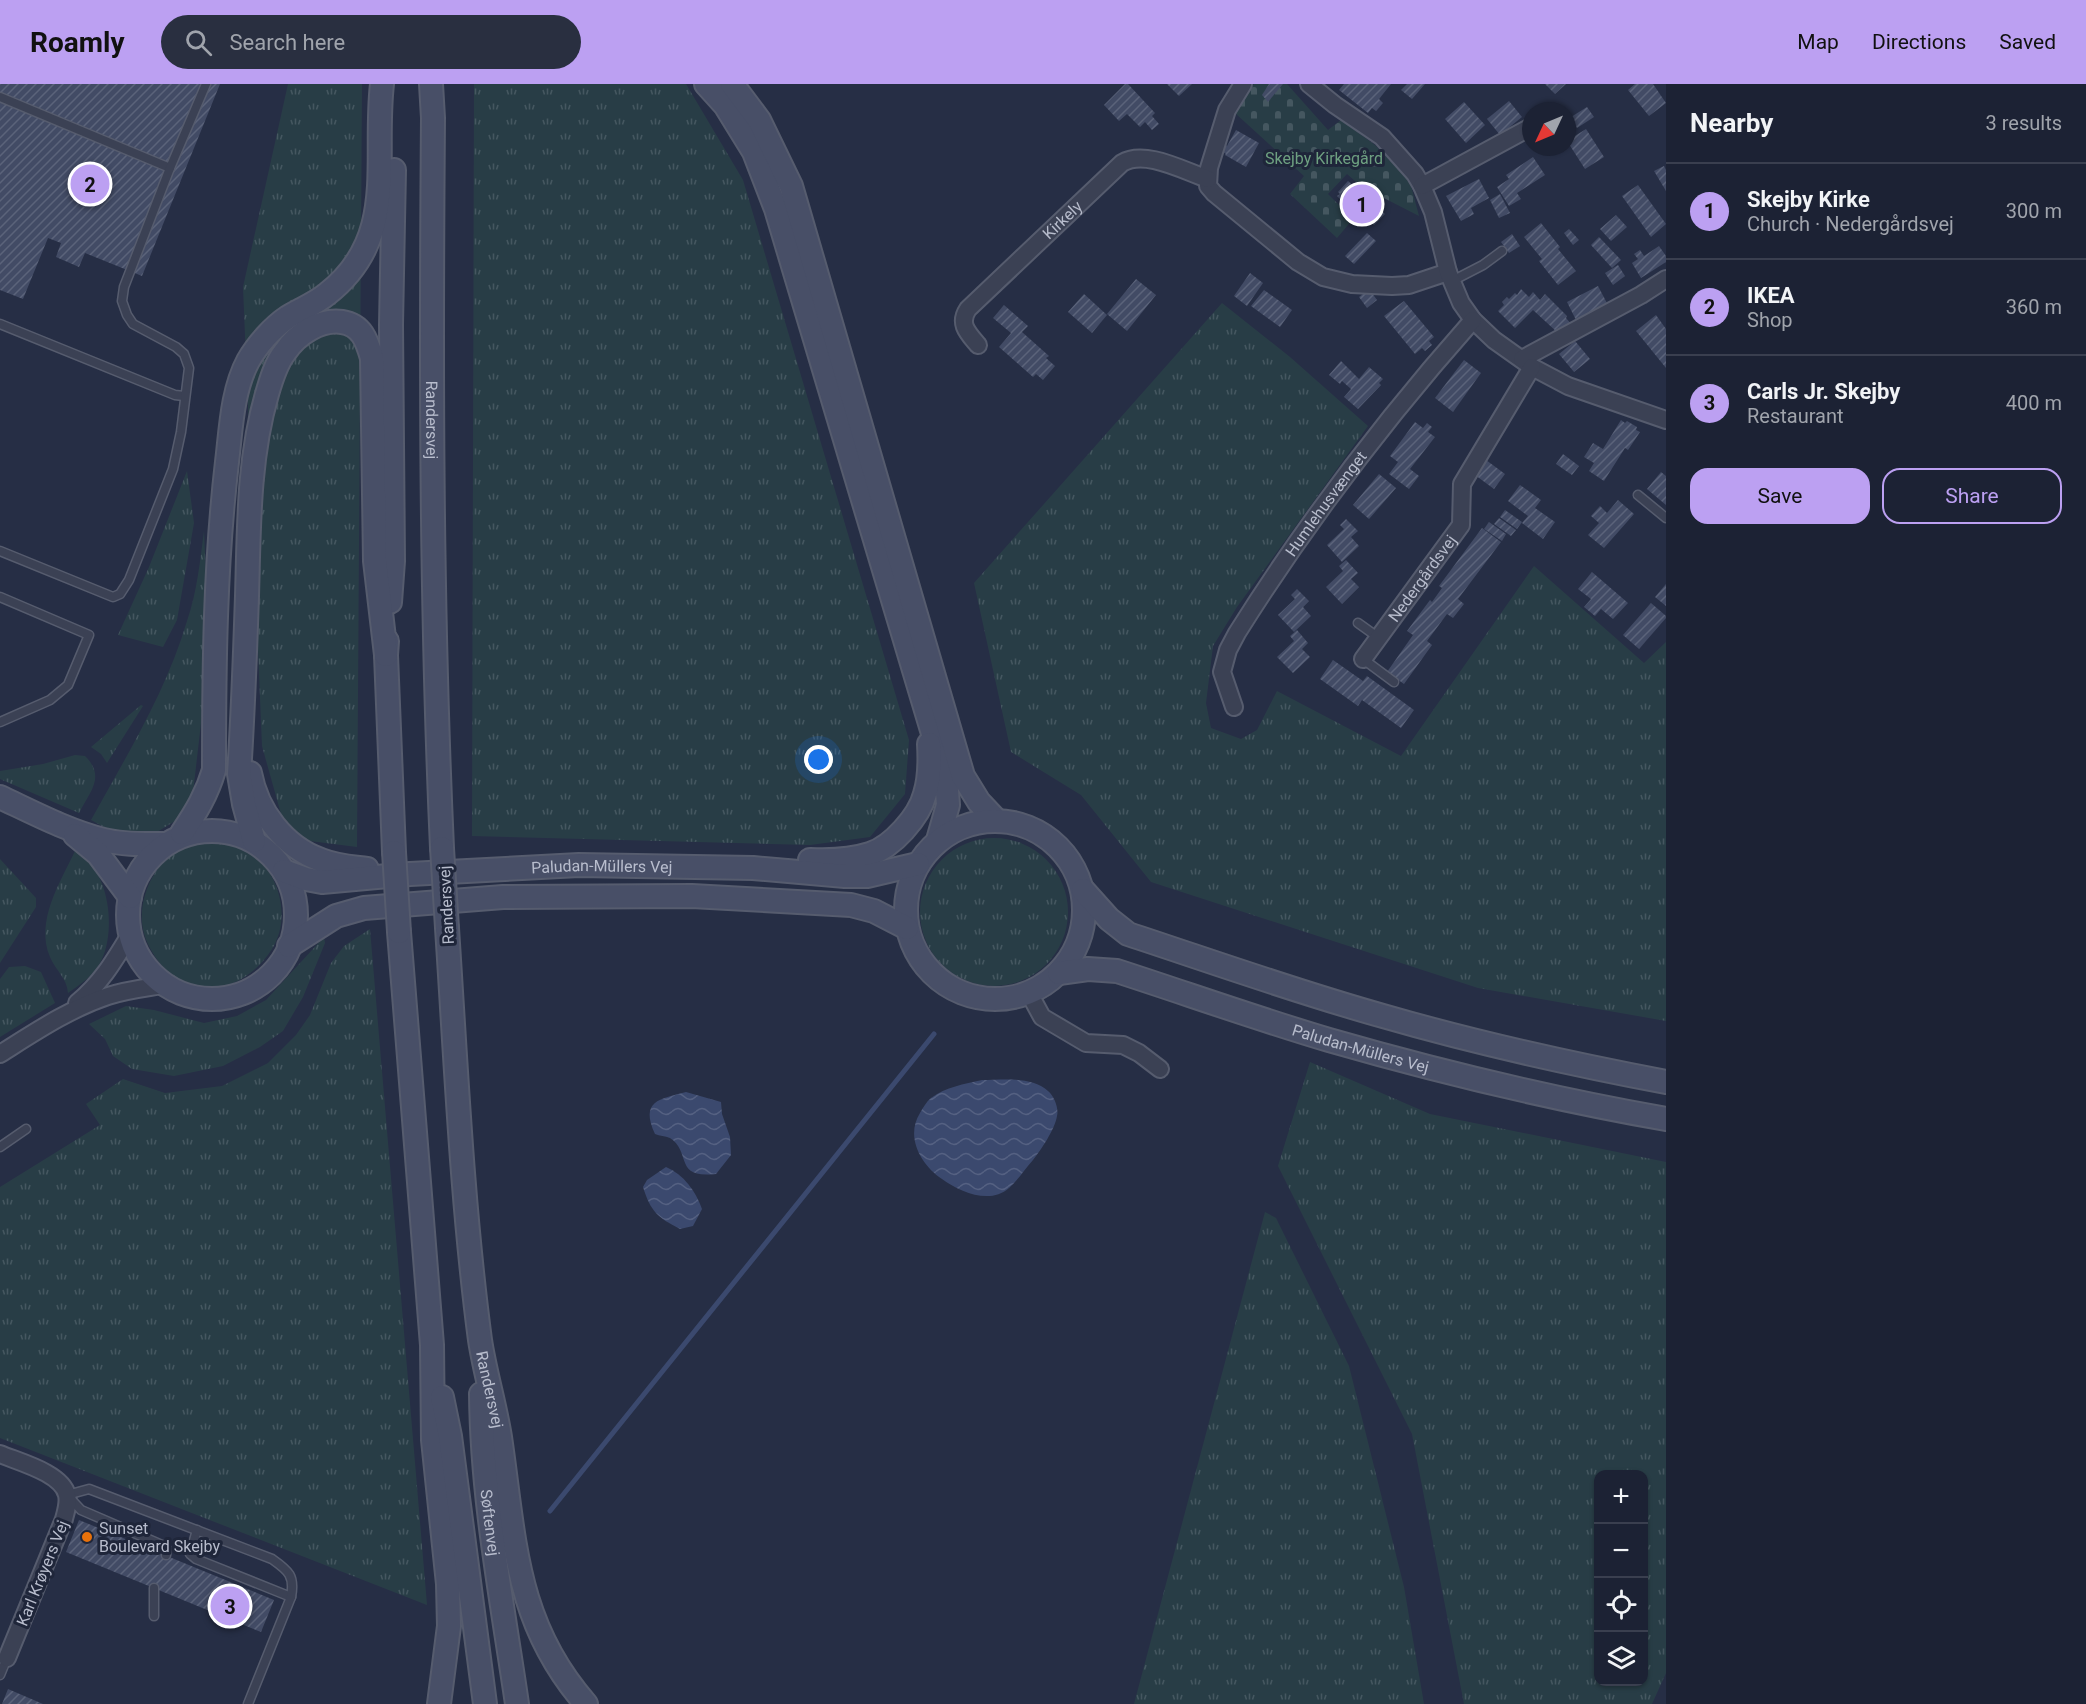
<!DOCTYPE html>
<meta charset="utf-8">
<style>
body{margin:0;font-family:Roboto,sans-serif;background:#292f40;color:#f1f3f6}
.controls{position:absolute;right:18px;bottom:18px;display:grid;overflow:hidden;border-radius:12px;box-shadow:0 2px 4px #0004}
.controls button{width:54px;height:54px;display:grid;place-items:center;padding:0;border:0;border-bottom:2px solid #3a3f4f;background:#1c2234;color:#f1f3f6;font:30px sans-serif}
.compass{position:absolute;left:1522px;top:18px;width:54px;height:54px;border-radius:50%;background:#1c2234;box-shadow:0 2px 4px #0004;rotate:226deg}
.you{position:absolute;left:819px;top:676px;width:21px;height:21px;margin:-15px;border:4px solid #fff;border-radius:50%;background:#1a73e8;box-shadow:0 0 0 9px #1a73e833}
.badge{display:grid;place-items:center;width:39px;height:39px;border-radius:50%;background:#bca0f2;color:#111;font-size:20px;font-weight:700}
.pin{position:absolute;translate:-50% -50%;border:3px solid #fff;box-shadow:0 2px 6px #0006}
.list{margin:0;padding:0;list-style:none}
h2{display:flex;justify-content:space-between;align-items:center;height:78px;margin:0;padding:0 24px;font-size:26px}
h2 small{font-size:20px;font-weight:400;color:#a0a4ac}
.list li{display:grid;grid-template-columns:39px 1fr auto;gap:18px;align-items:center;box-sizing:border-box;height:96px;padding:0 24px;border-top:2px solid #3a3f4f}
.list b{display:block;font-size:22px;white-space:nowrap}
.list p{margin:0;font-size:20px;white-space:nowrap;color:#a0a4ac}
.list em{font-size:20px;font-style:normal;color:#a0a4ac}
.actions{display:flex;gap:12px;padding:18px 24px}
.actions a{flex:1;padding:14px 0;border:2px solid #bca0f2;border-radius:18px;text-align:center;font-size:21px;color:#bca0f2}
.actions .main{background:#bca0f2;color:#111}
.icon{flex:none;width:33px;height:33px;fill:none;stroke:currentColor;stroke-width:2;stroke-linecap:round;stroke-linejoin:round}
.map{position:relative;flex:none;width:1666px;height:1620px;overflow:hidden}
header{display:flex;align-items:center;gap:36px;box-sizing:border-box;height:84px;padding:0 30px;background:#bca0f2;color:#111}
header strong{font-size:28px}
nav{display:flex;gap:33px;margin-inline-start:auto;font-size:21px}
.search{width:420px;height:54px;background:#292f40;display:flex;align-items:center;gap:15px;box-sizing:border-box;padding:0 21px;border-radius:33px;color:#a0a4ac;font-size:22px}
main{display:flex}
aside{flex:1;background:#1c2234}
.map>svg:first-child{display:block}
.grass{fill:url(#grass-tufts);fill-rule:evenodd}
.cemetery{fill:url(#cemetery-stones)}
.water{fill:url(#water-waves)}
.lines{fill:none;stroke-linecap:round;stroke-linejoin:round}
.stream{stroke:#3b496e;stroke-width:5}
.building{fill:url(#building-hatch)}
.lane-casing{stroke:#565c6e;stroke-width:11}
.street-casing{stroke:#565c6e;stroke-width:20}
.secondary-casing{stroke:#565c6e;stroke-width:26}
.lane{stroke:#3b4154;stroke-width:8}
.street{stroke:#3b4154;stroke-width:16}
.secondary{stroke:#484f67;stroke-width:22}
.secondary-bridge-casing{stroke:#565c6e;stroke-width:26;stroke-linecap:butt}
.secondary-bridge{stroke:#484f67;stroke-width:22}
.food-dot{fill:#e8710a;stroke:#1f263a;stroke-width:2}
.labels{text-anchor:middle;stroke-width:6;stroke-linejoin:round;paint-order:stroke}
.park-label{font-size:16px;fill:#6ea081;stroke:#1f263a}
.street-label{font-size:16px;fill:#b8bdcd;stroke:#1f263a}
.poi-label{font-size:16px;fill:#b8bdcd;stroke:#1f263a;text-anchor:start}
</style>
<header>
<strong>Roamly</strong>
<div class="search"><svg class="icon" aria-label="search" viewBox="0 0 24 24"><circle cx="10" cy="10" r="6"/><path d="M15 15l6 6"/></svg>Search here</div>
<nav><a>Map</a><a>Directions</a><a>Saved</a></nav>
</header>
<main>
<div class="map">
<svg width="1666" height="1620" viewBox="0 0 1666 1620">
<defs>
<pattern id="grass-tufts" width="24" height="20" patternUnits="userSpaceOnUse" patternTransform="scale(1.5)"><rect width="24" height="20" fill="#283d46"/><path d="M3 7l-1-3M5 7V3M7 7l1-3M15 17l-1-3M17 17v-4M19 17l1-3" fill="none" stroke="#455760"/></pattern>
<pattern id="cemetery-stones" width="16" height="16" patternUnits="userSpaceOnUse" patternTransform="scale(1.5)"><rect width="16" height="16" fill="#283d46"/><path d="M2 7V4a2 2 0 0 1 4 0v3zM10 15v-3a2 2 0 0 1 4 0v3z" fill="#455760"/></pattern>
<pattern id="water-waves" width="16" height="10" patternUnits="userSpaceOnUse" patternTransform="scale(1.5)"><rect width="16" height="10" fill="#3b496e"/><path d="M0 5q4-4 8 0t8 0" fill="none" stroke="#556182"/></pattern>
<pattern id="building-hatch" width="6" height="6" patternUnits="userSpaceOnUse" patternTransform="scale(1.5)"><rect width="6" height="6" fill="#424b65"/><path d="M-1 1l2-2M0 6l6-6M5 7l2-2" fill="none" stroke="#5b637a"/></pattern>
</defs>
<rect width="100%" height="100%" fill="#262e45"/>
<g class="grass">
<polygon points="288,0 362,0 357,763 302,756 281,730 262,662 243,203"/>
<polygon points="474,0 686,0 743,96 909,656 905,710 870,753 810,761 472,752"/>
<polygon points="1222,219 1290,273 1368,342 1237,523 1213,562 1206,619 1211,644 1241,655 1257,646 1277,607 1401,672 1534,482 1644,579 1666,558 1666,937 1478,904 1151,798 1081,711 1011,668 974,499"/>
<polygon points="187,387 194,439 177,536 163,563 118,551 149,483"/>
<path d="M 204,447 L 208,536 L 205,605 L 192,717 L 180,734 L 157,748 L 137,751 L 113,748 L 91,736 C 127,671 166,608 187,537 C 197,508 200,477 204,447 Z"/>
<polygon points="141,621 143,622 107,679 101,670 91,663"/>
<path d="M 75,671 L 85,672 C 106,693 90,707 79,729 L 0,695 L 0,687 L 43,680 Z"/>
<circle cx="994" cy="828" r="74"/>
<path d="M 207,755 C 222,756 238,758 250,767 C 279,789 292,833 272,865 C 238,918 174,918 147,858 C 131,823 154,773 189,759 C 195,757 201,756 207,755 Z"/>
<path d="M 75,767 C 110,784 118,850 99,881 C 92,893 79,901 68,909 C 67,894 56,887 50,873 C 35,837 60,799 75,767 Z"/>
<polygon points="0,775 36,814 36,823 0,879"/>
<polygon points="370,845 427,1521 0,1354 0,1103 100,1041 86,1020 123,995 165,1009 222,1002 268,979 296,951 310,931 331,879 344,862"/>
<polygon points="324,853 325,859 303,913 283,947 260,963 223,982 174,992 132,985 113,972 105,955 89,940 126,922 154,926 204,939 237,932 266,916"/>
<polygon points="25,882 41,888 55,919 0,953 0,895 9,883"/>
<path d="M 1310,978 L 1430,1030 L 1666,1078 L 1666,1589 L 1652,1620 L 1464,1620 L 1412,1350 L 1278,1082 ZM 1598,1390 L 1644,1390 L 1644,1598 L 1598,1598 Z"/>
<polygon points="1265,1128 1276,1134 1349,1282 1404,1503 1424,1620 1134,1620"/>
</g>
<polygon class="cemetery" points="1254,0 1287,0 1328,46 1341,36 1375,61 1410,98 1419,132 1380,112 1370,110 1347,90 1328,110 1353,135 1337,154 1290,110 1304,92 1235,29"/>
<g class="water">
<path d="M 982,996 C 1003,996 1031,992 1048,1007 C 1054,1012 1059,1024 1057,1032 C 1055,1045 1041,1066 1033,1076 C 1025,1085 1018,1096 1009,1104 C 990,1121 960,1108 942,1095 C 921,1081 905,1053 920,1029 C 923,1024 926,1018 931,1014 C 946,1003 964,1000 982,996 Z"/>
<path d="M 686,1008 L 721,1018 L 722,1030 L 730,1053 L 731,1071 L 716,1090 C 673,1095 692,1068 670,1054 C 665,1052 660,1052 655,1050 C 640,1017 659,1015 686,1008 Z"/>
<path d="M 666,1083 C 684,1091 695,1106 702,1125 L 693,1142 L 680,1145 C 657,1133 651,1128 643,1103 L 647,1096 Z"/>
</g>
<g class="lines">
<polyline class="stream" points="550,1427 934,950"/>
</g>
<g class="building">
<polygon points="0,0 220,0 142,192 85,169 79,183 56,173 61,159 48,154 23,215 0,206"/>
<polygon points="1125,0 1128,0 1155,29 1152,32 1159,40 1152,46 1145,38 1140,43 1127,30 1119,37 1104,21"/>
<polygon points="1167,0 1192,0 1179,12"/>
<polygon points="1269,0 1283,0 1268,18 1262,11"/>
<polygon points="1344,0 1391,0 1379,15 1383,19 1376,27 1372,24 1368,29 1339,6"/>
<polygon points="1407,0 1425,0 1412,15 1401,6"/>
<polygon points="1545,0 1566,0 1555,10"/>
<polygon points="1635,0 1653,0 1666,19 1649,32 1628,6"/>
<polygon points="1509,17 1522,33 1500,51 1487,35"/>
<polygon points="1464,18 1485,41 1466,59 1445,35"/>
<polygon points="1587,23 1594,33 1577,44 1571,33"/>
<polygon points="1586,45 1604,73 1585,85 1567,57"/>
<polygon points="1236,46 1259,59 1246,83 1225,71 1226,70 1220,66 1224,60 1227,62"/>
<polygon points="1533,73 1545,91 1517,109 1521,115 1509,122 1497,103 1509,95 1506,91"/>
<polygon points="1664,82 1666,86 1666,107 1654,87"/>
<polygon points="1479,95 1489,114 1471,124 1474,130 1461,137 1446,112"/>
<polygon points="1348,97 1356,104 1358,102 1379,121 1378,123 1385,130 1374,141 1367,134 1365,136 1345,118 1347,116 1345,114 1342,117 1337,112 1340,110 1338,108"/>
<polygon points="1638,101 1666,140 1651,153 1622,112"/>
<polygon points="1500,110 1510,129 1499,134 1490,116"/>
<polygon points="1616,131 1627,143 1611,157 1600,145"/>
<polygon points="1541,139 1560,163 1558,165 1576,187 1558,201 1539,177 1542,175 1524,153"/>
<polygon points="1569,145 1579,156 1573,161 1564,149"/>
<polygon points="1367,149 1376,157 1354,180 1345,172"/>
<polygon points="1512,150 1520,162 1509,169 1501,158"/>
<polygon points="1599,153 1621,176 1612,184 1591,161"/>
<polygon points="1659,162 1666,172 1666,178 1641,194 1632,179 1638,175 1634,170 1640,166 1644,172"/>
<polygon points="1618,181 1625,192 1613,201 1605,189"/>
<polygon points="1250,189 1263,199 1247,222 1234,212"/>
<polygon points="1136,195 1156,211 1127,247 1107,230"/>
<polygon points="1598,202 1609,223 1578,240 1567,218"/>
<polygon points="1369,205 1377,216 1367,224 1359,213"/>
<polygon points="1521,205 1529,213 1533,208 1540,216 1545,210 1567,232 1566,234 1572,241 1558,249 1533,226 1515,244 1498,227 1504,221 1502,218 1507,213 1509,215 1515,209 1517,211"/>
<polygon points="1264,206 1292,226 1280,243 1251,222"/>
<polygon points="1084,210 1107,231 1092,249 1068,228"/>
<polygon points="1404,217 1434,253 1429,257 1432,261 1425,267 1422,264 1415,270 1384,232"/>
<polygon points="1004,221 1028,242 1022,248 1049,272 1046,274 1055,282 1043,296 1036,290 1033,293 999,263 1011,249 993,234"/>
<polygon points="1656,231 1666,245 1666,284 1636,247"/>
<polygon points="1575,257 1590,275 1574,288 1559,270"/>
<polygon points="1464,276 1481,289 1453,328 1435,314"/>
<polygon points="1341,277 1359,295 1369,283 1383,295 1379,299 1381,301 1358,325 1344,313 1351,305 1342,297 1340,300 1329,291"/>
<polygon points="1621,336 1625,339 1627,337 1637,343 1636,346 1640,348 1628,366 1625,364 1604,397 1589,387 1594,379 1584,373 1593,359 1603,365"/>
<polygon points="1415,338 1423,344 1427,339 1432,343 1428,348 1435,353 1410,385 1419,392 1409,405 1389,390 1398,378 1390,372"/>
<polygon points="1563,370 1579,382 1572,391 1556,380"/>
<polygon points="1486,376 1505,390 1494,405 1475,391"/>
<polygon points="1661,388 1666,392 1666,421 1647,405"/>
<polygon points="1379,390 1396,404 1369,435 1353,421"/>
<polygon points="1520,401 1541,416 1535,424 1555,438 1543,455 1522,439 1528,432 1508,417"/>
<polygon points="1618,416 1634,430 1604,464 1588,451 1599,439 1591,432 1600,422 1607,429"/>
<polygon points="1505,426 1522,438 1517,445 1500,433"/>
<polygon points="1499,434 1516,446 1511,452 1494,440"/>
<polygon points="1346,435 1358,447 1351,453 1359,462 1342,478 1327,461 1344,445 1340,441"/>
<polygon points="1489,438 1506,450 1502,457 1484,445"/>
<polygon points="1482,444 1501,458 1458,515 1464,520 1453,534 1447,530 1427,557 1432,561 1404,600 1387,588 1413,551 1407,547 1430,516 1432,518 1442,504 1439,502"/>
<polygon points="1346,476 1358,489 1351,495 1359,503 1342,520 1326,503 1343,487 1339,482"/>
<polygon points="1592,488 1628,519 1613,535 1601,525 1595,532 1584,523 1591,515 1578,505"/>
<polygon points="1666,500 1666,522 1655,513"/>
<polygon points="1297,505 1309,517 1303,523 1311,532 1294,548 1278,531 1295,515 1291,511"/>
<polygon points="1651,519 1666,532 1666,534 1639,565 1623,551"/>
<polygon points="1297,546 1308,559 1302,565 1310,573 1293,589 1277,573 1294,557 1290,552"/>
<polygon points="1333,576 1363,597 1367,592 1414,626 1401,644 1362,616 1358,622 1320,595"/>
<polygon points="79,1436 274,1516 261,1548 66,1468"/>
<polygon points="8,1605 43,1620 2,1620"/>
</g>
<g class="lines">
<g class="lane-casing">
<g id="lane">
<polyline points="0,13 170,84"/>
<polyline points="1452,197 1483,181 1502,167"/>
<polyline points="0,240 175,311 184,312"/>
<polyline points="1638,411 1666,434"/>
<polyline points="0,467 113,513 120,510 129,496 173,385 181,348 189,284 184,270 176,263 133,240 127,231 122,217 124,203 170,84 206,0"/>
<polyline points="0,513 89,551 68,601 50,616 0,638"/>
<polyline points="1358,539 1379,554"/>
<polyline points="1363,575 1394,598"/>
<polyline points="0,1063 26,1045"/>
<polyline points="197,1446 190,1470 196,1475 291,1513"/>
<path d="M 166,1471 L 167,1465 L 162,1461 L 81,1426 L 67,1411 L 89,1405 L 272,1475 C 289,1487 295,1492 291,1513 L 248,1620"/>
<polyline points="154,1504 154,1532"/>
<polyline points="0,1591 7,1574"/>
</g>
</g>
<g class="street-casing">
<g id="street">
<polyline points="1243,0 1227,26 1209,84 1208,102 1214,109 1298,178 1323,193 1352,200 1392,202 1409,201 1448,188"/>
<polyline points="1309,0 1335,21 1382,53 1415,90 1422,102 1433,128 1448,188 1461,219 1473,236 1494,256 1532,283 1568,302 1666,336"/>
<polyline points="1422,102 1531,43"/>
<path id="s1" d="M 978,261 C 968,249 958,240 968,225 L 1122,79 C 1145,65 1184,87 1208,95"/>
<polyline points="1522,275 1641,211 1666,195"/>
<path id="s2" d="M 1363,575 L 1461,441 L 1462,400 L 1532,283"/>
<path id="s3" d="M 1234,623 L 1222,588 L 1228,566 L 1237,549 C 1306,439 1387,333 1473,236"/>
<polyline points="1029,909 1042,933 1086,959 1123,961 1139,969 1160,985"/>
<path d="M 77,919 C 102,898 114,877 131,849"/>
<path d="M 0,970 C 35,948 69,925 108,912 C 126,906 145,904 163,901"/>
<path d="M 0,1370 C 19,1378 62,1389 67,1411 C 69,1419 66,1427 64,1435 L 7,1574"/>
</g>
</g>
<g class="secondary-casing">
<g id="secondary">
<path id="s4" d="M 431,0 L 433,34 C 431,278 431,521 442,764"/>
<polyline points="706,0 725,21 754,68 776,125 946,693 948,721 938,756"/>
<polyline points="732,0 759,36 791,102 963,692 979,718 996,736"/>
<polyline points="390,518 393,477 391,241 394,86"/>
<polyline points="387,557 386,571 394,768"/>
<path d="M 250,689 C 257,727 284,763 321,776 C 336,782 352,783 367,785"/>
<path d="M 0,713 C 34,729 68,747 104,756 C 124,761 145,760 165,760"/>
<circle cx="995" cy="826" r="89"/>
<circle cx="212" cy="831" r="84"/>
<path d="M 182,749 C 196,728 207,710 214,686 C 214,584 215,481 227,378 C 231,345 232,307 248,277 C 257,261 273,243 288,233 C 301,225 315,220 327,210 C 399,154 373,78 382,0"/>
<polyline points="75,751 98,770 130,813"/>
<path d="M 254,757 L 244,720 L 239,690 C 243,631 245,572 247,512 C 249,445 248,375 267,310 C 271,296 276,279 285,268 C 297,250 320,235 342,238 C 362,241 367,257 372,274 L 375,477 L 386,571"/>
<path d="M 810,776 C 830,777 851,776 870,770 C 892,763 919,733 925,710 C 930,694 930,677 929,660"/>
<path id="s5" d="M 284,787 L 306,795 L 322,798 L 410,790 L 579,781 L 753,784 L 845,792 L 867,792 L 918,780"/>
<path d="M 1083,806 L 1109,835 L 1128,850 C 1213,878 1297,908 1383,932 C 1476,959 1571,980 1666,998"/>
<path id="s6" d="M 447,844 C 456,981 462,1119 480,1256 C 485,1289 495,1321 500,1353 C 515,1454 514,1538 586,1620"/>
<polyline points="399,848 432,1261 433,1356 448,1500 449,1542 439,1620"/>
<polyline points="289,862 336,832 364,824 503,813 692,812 851,821 874,827 907,844"/>
<path id="s7" d="M 1059,889 L 1088,885 L 1117,887 C 1188,910 1258,935 1329,956 C 1440,988 1553,1015 1666,1035"/>
<path id="s8" d="M 481,1310 C 482,1414 502,1517 517,1620"/>
<polyline points="442,1313 450,1352 485,1620"/>
</g>
</g>
<use href="#lane" class="lane"/>
<use href="#street" class="street"/>
<use href="#secondary" class="secondary"/>
<g class="secondary-bridge-casing">
<g id="secondary-bridge">
<polyline points="442,764 447,844"/>
<polyline points="394,768 399,848"/>
</g>
</g>
<use href="#secondary-bridge" class="secondary-bridge"/>
</g>
<circle class="food-dot" cx="87" cy="1453" r="6"/>
<g class="labels">
<g class="park-label">
<text x="1324" y="80">Skejby Kirkegård</text>
</g>
<g class="street-label">
<text dy="6" stroke="none"><textPath href="#s1" startOffset="171">Kirkely</textPath></text>
<text dy="6" stroke="none"><textPath href="#s4" startOffset="336">Randersvej</textPath></text>
<text dy="6" stroke="none"><textPath href="#s3" startOffset="236">Humlehusvænget</textPath></text>
<text dy="6" stroke="none"><textPath href="#s2" startOffset="100">Nedergårdsvej</textPath></text>
<text dy="6" stroke="none"><textPath href="#s5" startOffset="320">Paludan-Müllers Vej</textPath></text>
<text transform="translate(446 821) rotate(-93)" y="6">Randersvej</text>
<text dy="6" stroke="none"><textPath href="#s7" startOffset="314">Paludan-Müllers Vej</textPath></text>
<text dy="6" stroke="none"><textPath href="#s6" startOffset="464">Randersvej</textPath></text>
<text dy="6" stroke="none"><textPath href="#s8" startOffset="129">Søftenvej</textPath></text>
<text transform="translate(42 1489) rotate(-68)" y="6">Karl Krøyers Vej</text>
</g>
<g class="poi-label">
<text x="99" y="1450">Sunset<tspan x="99" dy="18">Boulevard Skejby</tspan></text>
</g>
</g>
</svg>
<div class="controls">
<button>+</button>
<button>−</button>
<button><svg class="icon" aria-label="locate" viewBox="0 0 24 24"><circle cx="12" cy="12" r="6"/><path d="M12 2v4M12 18v4M2 12h4M18 12h4"/></svg></button>
<button><svg class="icon" aria-label="layers" viewBox="0 0 24 24"><path d="M12 4l9 5-9 5-9-5zM3 14l9 5 9-5"/></svg></button>
</div>
<svg class="compass" viewBox="-18 -18 36 36"><path d="M0-13l5 13h-10z" fill="#e53935"/><path d="M0 13l5-13h-10z" fill="#a0a4ac"/></svg>
<div class="you"></div>
<div class="pin badge" style="left:1362px;top:120px">1</div>
<div class="pin badge" style="left:90px;top:100px">2</div>
<div class="pin badge" style="left:230px;top:1522px">3</div>
</div>
<aside>
<h2>Nearby<small>3 results</small></h2>
<ul class="list">
<li><span class="badge">1</span><div><b>Skejby Kirke</b><p>Church · Nedergårdsvej</p></div><em>300 m</em></li>
<li><span class="badge">2</span><div><b>IKEA</b><p>Shop</p></div><em>360 m</em></li>
<li><span class="badge">3</span><div><b>Carls Jr. Skejby</b><p>Restaurant</p></div><em>400 m</em></li>
</ul>
<div class="actions"><a class="main">Save</a><a>Share</a></div>
</aside>
</main>
